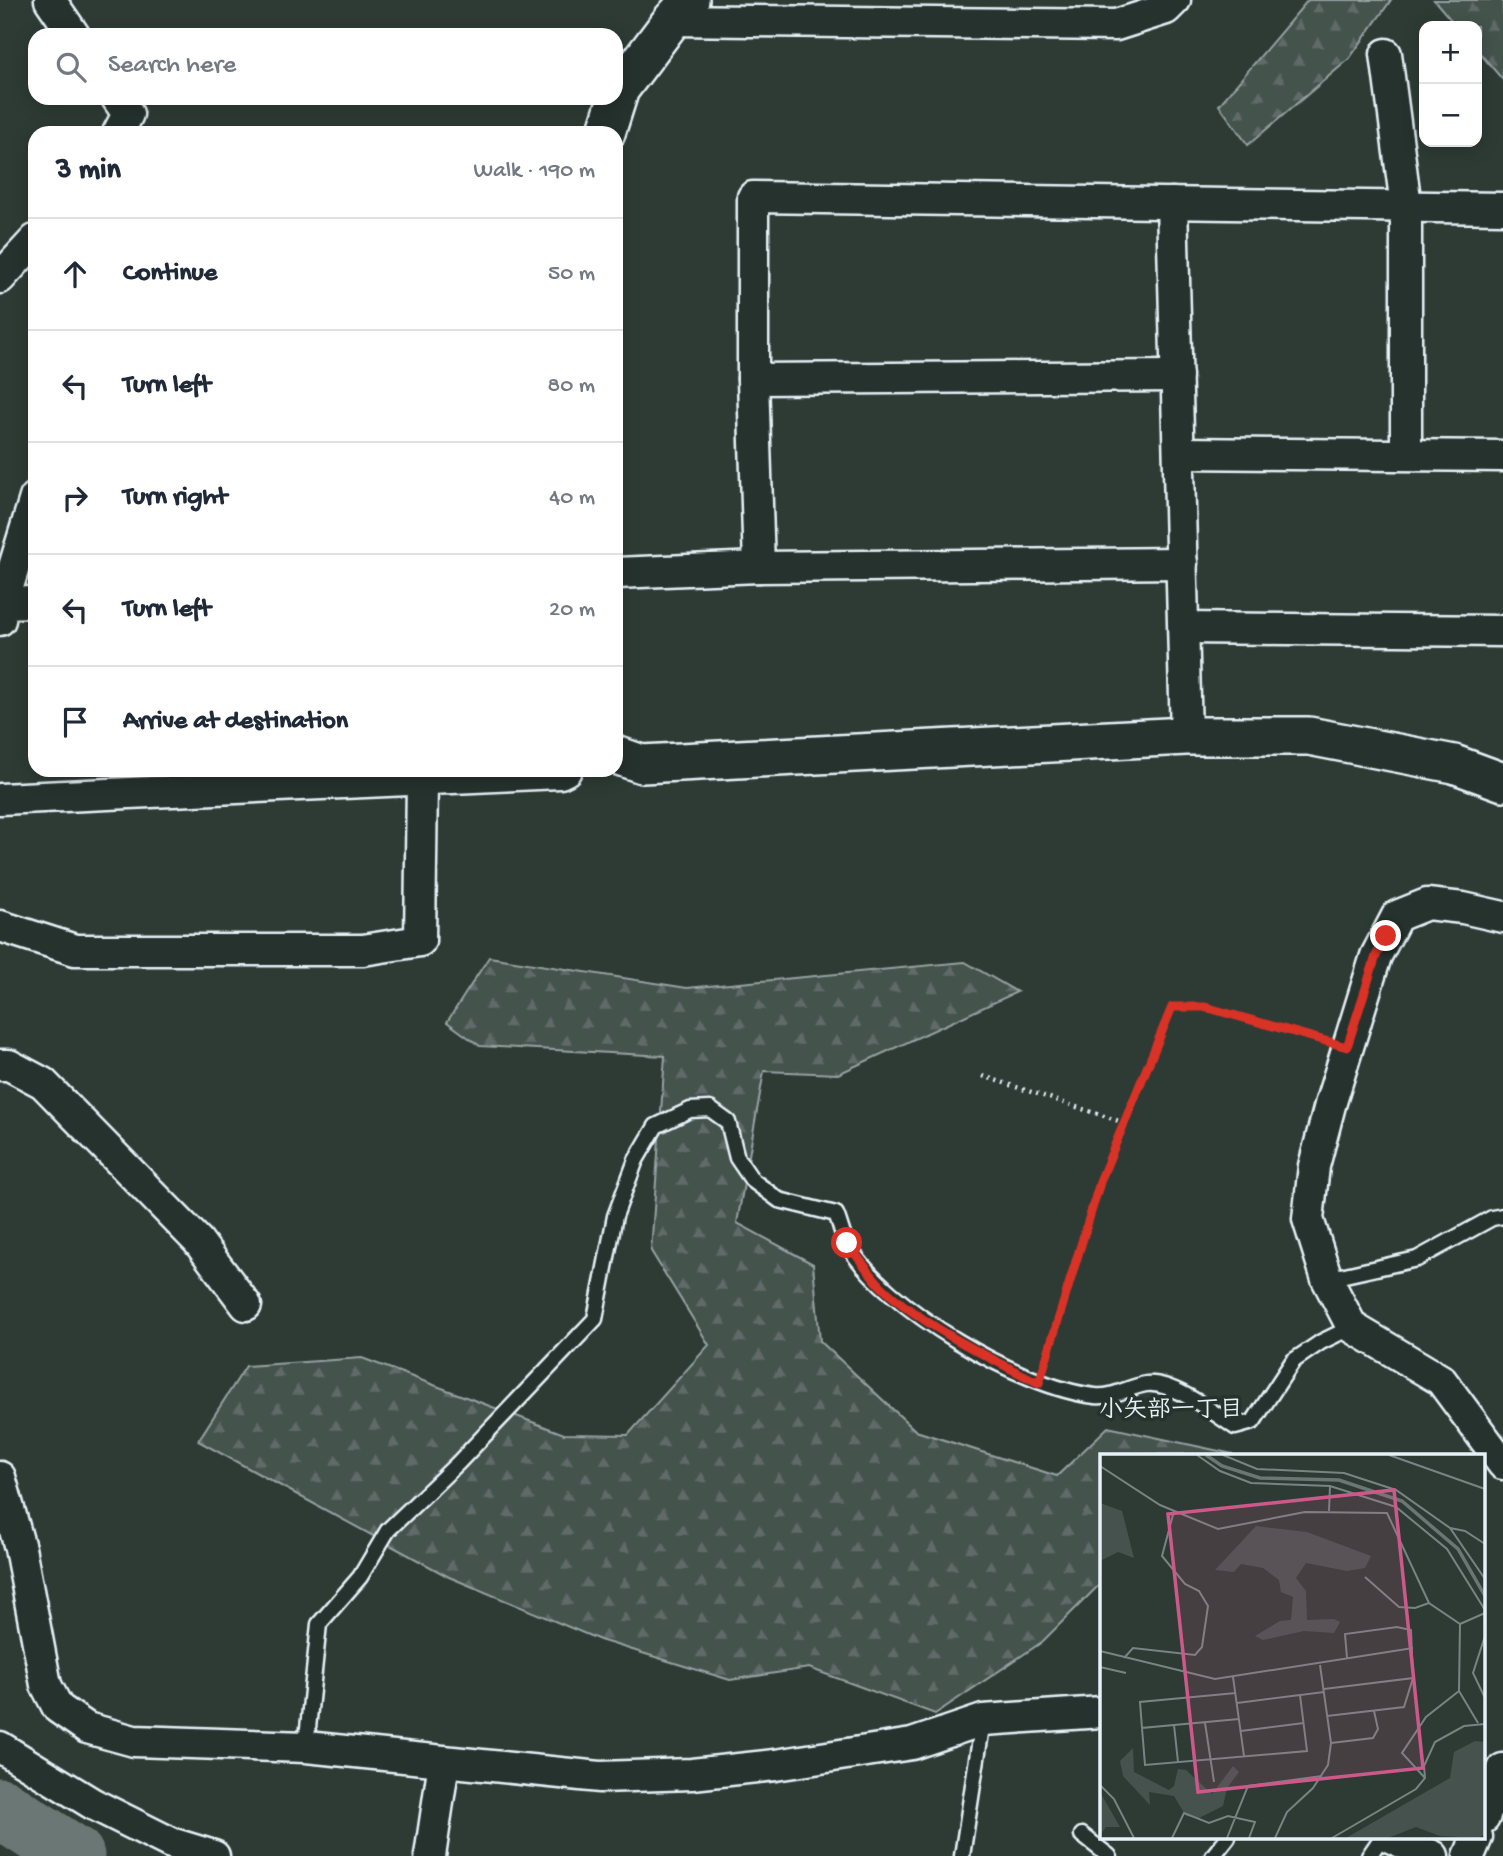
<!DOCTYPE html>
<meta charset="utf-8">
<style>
body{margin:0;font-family:"Gochi Hand","Klee One",sans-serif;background:#f6f6f7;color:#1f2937}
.controls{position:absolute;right:21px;top:21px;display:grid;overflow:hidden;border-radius:14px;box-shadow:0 4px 18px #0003}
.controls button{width:63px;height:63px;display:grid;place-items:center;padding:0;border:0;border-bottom:2px solid #e0e1e3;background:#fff;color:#1f2937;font:35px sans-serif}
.stop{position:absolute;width:21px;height:21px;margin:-16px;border:5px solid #d93025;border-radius:50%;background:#fff}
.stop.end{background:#d93025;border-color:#fff;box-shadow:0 2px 7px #0008}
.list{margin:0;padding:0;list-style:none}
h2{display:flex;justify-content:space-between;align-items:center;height:91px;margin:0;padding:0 28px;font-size:30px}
h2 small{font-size:23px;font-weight:400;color:#747a83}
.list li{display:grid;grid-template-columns:46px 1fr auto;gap:21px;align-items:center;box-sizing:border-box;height:112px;padding:0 28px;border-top:2px solid #e0e1e3}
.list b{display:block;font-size:26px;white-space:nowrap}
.list em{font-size:23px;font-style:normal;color:#747a83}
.icon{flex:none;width:38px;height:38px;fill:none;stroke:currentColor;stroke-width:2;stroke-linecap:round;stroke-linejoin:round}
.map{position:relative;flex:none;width:1503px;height:1856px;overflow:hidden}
.search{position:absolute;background:#fff;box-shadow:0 4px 18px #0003;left:28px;top:28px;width:595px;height:77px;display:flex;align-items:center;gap:18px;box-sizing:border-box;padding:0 24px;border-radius:21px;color:#747a83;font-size:26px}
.panel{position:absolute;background:#fff;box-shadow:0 4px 18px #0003;left:28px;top:126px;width:595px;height:651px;border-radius:21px}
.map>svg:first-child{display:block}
.forest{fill:url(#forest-firs);stroke:#96a2a3;stroke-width:2}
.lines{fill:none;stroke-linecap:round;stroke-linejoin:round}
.river{stroke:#6b7775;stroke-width:61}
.service-casing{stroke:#e8f1f8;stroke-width:19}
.minor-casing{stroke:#e8f1f8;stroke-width:35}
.tertiary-casing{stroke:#e8f1f8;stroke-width:42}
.path{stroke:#e8f1f8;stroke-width:4.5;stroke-dasharray:2 5;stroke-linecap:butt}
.service{stroke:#26332d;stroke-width:14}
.minor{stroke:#26332d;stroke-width:30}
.tertiary{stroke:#26332d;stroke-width:37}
.route{stroke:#d93025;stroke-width:9}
.labels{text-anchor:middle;stroke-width:7;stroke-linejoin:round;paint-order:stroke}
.neighbourhood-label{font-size:24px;font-weight:bold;fill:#e8f1f8;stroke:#26332d}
.inset-river{fill:none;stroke:#6b7775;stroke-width:3.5}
.inset-road{fill:none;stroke:#788483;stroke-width:2}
.view{fill:#cd598a;fill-opacity:0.15;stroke:#cd598a;stroke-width:3.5}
.inset-edge{fill:none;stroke:#e8f1f8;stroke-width:3.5}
</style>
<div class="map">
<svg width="1503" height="1856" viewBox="0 0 1503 1856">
<defs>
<pattern id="forest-firs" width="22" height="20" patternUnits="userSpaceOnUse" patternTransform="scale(1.75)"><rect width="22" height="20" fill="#45524e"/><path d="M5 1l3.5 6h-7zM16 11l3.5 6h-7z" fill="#606b68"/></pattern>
</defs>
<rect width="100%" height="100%" fill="#2e3b35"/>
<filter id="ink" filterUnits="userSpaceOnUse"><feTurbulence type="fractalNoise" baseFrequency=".0143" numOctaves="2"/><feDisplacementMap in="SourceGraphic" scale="14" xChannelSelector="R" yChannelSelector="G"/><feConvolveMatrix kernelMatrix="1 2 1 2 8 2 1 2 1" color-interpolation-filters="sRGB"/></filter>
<g filter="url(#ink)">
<g class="forest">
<polygon points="1308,0 1391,0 1349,59 1248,145 1219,105"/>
<polygon points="1434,0 1503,0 1503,80 1477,50 1477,26 1456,26"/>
<polygon points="489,957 687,988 965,962 1017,992 838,1074 764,1071 737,1223 813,1264 820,1341 916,1431 1057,1476 1108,1427 1233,1454 1102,1455 1102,1582 1042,1642 935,1714 809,1668 730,1680 600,1640 449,1577 198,1441 246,1366 362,1358 564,1434 628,1435 709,1345 651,1251 665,1056 480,1046 447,1022"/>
</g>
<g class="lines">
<polyline class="river" points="0,1808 74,1856"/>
<g class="service-casing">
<g id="service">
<polyline points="1327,1279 1417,1259 1492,1218 1503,1216"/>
<path d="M 306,1747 L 319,1624 L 360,1577 L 388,1530 L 458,1463 L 595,1319 L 615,1216 L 636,1160 L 656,1126 L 690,1110 L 710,1109 L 728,1122 L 737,1158 L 752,1180 L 779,1200 L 836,1214 C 840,1223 842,1235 847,1244 C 885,1308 1021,1388 1095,1396 C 1114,1398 1128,1387 1146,1384 C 1171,1380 1214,1413 1235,1427 L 1253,1422 L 1293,1361 L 1321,1342 L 1352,1327"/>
<polyline points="1082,1835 1109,1856"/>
<polyline points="962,1856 983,1720"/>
<polyline points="1213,1856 1228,1837"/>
<polyline points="1369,1856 1382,1837"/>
</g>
</g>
<g class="minor-casing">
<g id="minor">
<polyline points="50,0 74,35"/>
<polyline points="672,20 1116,25 1166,9 1175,0"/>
<polyline points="1386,54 1406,206 1406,454"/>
<polyline points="117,98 128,114 118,133"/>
<polyline points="1172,203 1186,736"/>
<polyline points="0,278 35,240"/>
<polyline points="753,379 1177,376"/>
<polyline points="1179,453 1503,456"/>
<polyline points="759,567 1182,563"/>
<polyline points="616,573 759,567 753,379 753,197 1503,208"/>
<polyline points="3,603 35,498"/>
<polyline points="0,620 3,603 35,602"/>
<polyline points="1184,628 1503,631"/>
<polyline points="0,799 560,773 566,770"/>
<polyline points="1503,917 1463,908 1427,904 1397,916 1376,956 1330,1105 1314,1166 1308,1219 1327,1279 1352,1327 1441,1380 1503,1464"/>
<polyline points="0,926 75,950 363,950 420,941 422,780"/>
<polyline points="0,1065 9,1065 43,1083 198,1241 246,1305"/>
<polyline points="0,1477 20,1548 46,1685 58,1708 87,1728 134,1741 306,1747 600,1777 692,1774 775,1765 912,1744 983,1720 1102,1712"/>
<polyline points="0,1747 93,1804 171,1843 214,1856"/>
<polyline points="1484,1818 1503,1769"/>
<polyline points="1390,1837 1433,1856"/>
<polyline points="430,1856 444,1762"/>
<polyline points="1469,1856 1477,1837"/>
</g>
</g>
<g class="tertiary-casing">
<g id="tertiary">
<polyline points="606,133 620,89 672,20 690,0"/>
<polyline points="616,755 642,764 1186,736 1309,736 1454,764 1503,782"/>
</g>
</g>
<g class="path">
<polyline points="983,1076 1125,1123 1101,1179 1047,1359"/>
<polyline points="1125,1123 1172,1007 1205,1007 1319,1040"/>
</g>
<use href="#service" class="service"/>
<use href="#minor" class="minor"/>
<use href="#tertiary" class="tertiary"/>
</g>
</g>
<g class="lines" filter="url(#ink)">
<path class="route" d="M 847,1243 C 858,1257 869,1273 881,1286 C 923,1326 988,1357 1039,1383 L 1101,1179 L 1172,1007 L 1205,1007 L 1347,1047 L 1376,956 L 1386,936"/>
</g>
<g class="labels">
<g class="neighbourhood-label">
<text x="1171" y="1416">小矢部一丁目</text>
</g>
</g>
<g transform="translate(1100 1454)">
<rect width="385" height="385" fill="#2e3b35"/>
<path d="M 0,49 L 22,57 L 34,104 L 18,98 L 0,107 ZM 156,72 L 207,78 L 271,102 L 265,114 L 247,117 L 206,109 L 196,124 L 206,137 L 207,166 L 234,165 L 240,168 L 234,179 L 204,177 L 163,186 L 155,182 L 180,167 L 191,166 L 193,143 L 181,138 L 179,126 L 163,114 L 141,110 L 134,118 L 115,116 ZM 375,287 L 385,288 L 385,380 L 379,384 L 340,382 L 316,373 L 288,384 L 246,384 L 350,324 L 354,298 ZM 33,294 L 34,318 L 69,336 L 74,332 L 78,315 L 86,316 L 112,340 L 133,312 L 139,318 L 127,334 L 123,352 L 99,364 L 86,362 L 74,342 L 49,338 L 50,351 L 23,322 L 20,307 ZM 0,338 L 20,373 L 6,373 L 0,381 Z" fill="#45524e"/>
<path class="inset-river" d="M 106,1 L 122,12 L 160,24 L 239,26 L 302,47 L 358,95 L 385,142"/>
<path class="inset-road" d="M 97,1 L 120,17 L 151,29 L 230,32 L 296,53 L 347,95 L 385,156M 123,1 L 157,15 L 244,19 L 296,36 L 350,74 L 385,125M 289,1 L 385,35M 0,12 L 60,51 L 118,75 L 205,58 L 287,59 L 329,149 L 360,170 L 359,237 L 378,269M 229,57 L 230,32M 350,74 L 365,77 L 385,90M 265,123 L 299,153 L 315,154 L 329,149M 360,170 L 385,159M 385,182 L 373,219 L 385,244M 0,197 L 115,225 L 313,194M 24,204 L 33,194 L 95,201 L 102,193 L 108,152 L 99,137 L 85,130 L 62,102 L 74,57M 0,213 L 26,219M 133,223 L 144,302M 224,235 L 313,224 L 311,176 L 297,173 L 245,180 L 247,204M 137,249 L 200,241M 227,262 L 304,253 L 313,224M 139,265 L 42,274 L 45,311 L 207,297 L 200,241 L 224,238M 105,269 L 114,328M 74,271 L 78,308M 42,274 L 40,248 L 136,239M 141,277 L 204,269M 231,289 L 273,284 L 278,275 L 274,257M 325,324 L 302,299 L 326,263 L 359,237M 0,331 L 14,345 L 34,384M 72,384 L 84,359 L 109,369 L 128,362 L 155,368 L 149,384M 127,384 L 148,332 L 222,322M 175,384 L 187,358 L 213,334 L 228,311 L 231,289 L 220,211M 232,384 L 316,335 L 325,324 L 324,312 L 335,288 L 364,272 L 385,270"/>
<path class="view" d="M 294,36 L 323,314 L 98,338 L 68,60 Z"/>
<rect width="385" height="385" class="inset-edge"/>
</g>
</svg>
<div class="controls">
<button>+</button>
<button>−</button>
</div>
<div class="stop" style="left:847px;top:1243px"></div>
<div class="stop end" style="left:1386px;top:936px"></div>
<div class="search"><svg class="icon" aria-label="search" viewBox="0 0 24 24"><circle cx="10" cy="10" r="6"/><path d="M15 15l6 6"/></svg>Search here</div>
<section class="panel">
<h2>3 min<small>Walk · 190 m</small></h2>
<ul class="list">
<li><svg class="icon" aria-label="ahead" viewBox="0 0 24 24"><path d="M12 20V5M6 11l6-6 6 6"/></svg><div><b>Continue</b></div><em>50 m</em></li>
<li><svg class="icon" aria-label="left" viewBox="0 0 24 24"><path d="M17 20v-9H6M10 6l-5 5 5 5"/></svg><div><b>Turn left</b></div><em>80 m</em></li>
<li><svg class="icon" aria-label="right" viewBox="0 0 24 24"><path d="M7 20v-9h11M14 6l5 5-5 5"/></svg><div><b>Turn right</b></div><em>40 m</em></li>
<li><svg class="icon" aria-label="left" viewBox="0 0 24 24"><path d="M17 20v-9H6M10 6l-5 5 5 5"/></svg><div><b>Turn left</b></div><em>20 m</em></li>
<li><svg class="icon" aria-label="arrive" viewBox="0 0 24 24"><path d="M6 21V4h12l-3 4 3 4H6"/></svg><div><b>Arrive at destination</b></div></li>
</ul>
</section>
</div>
